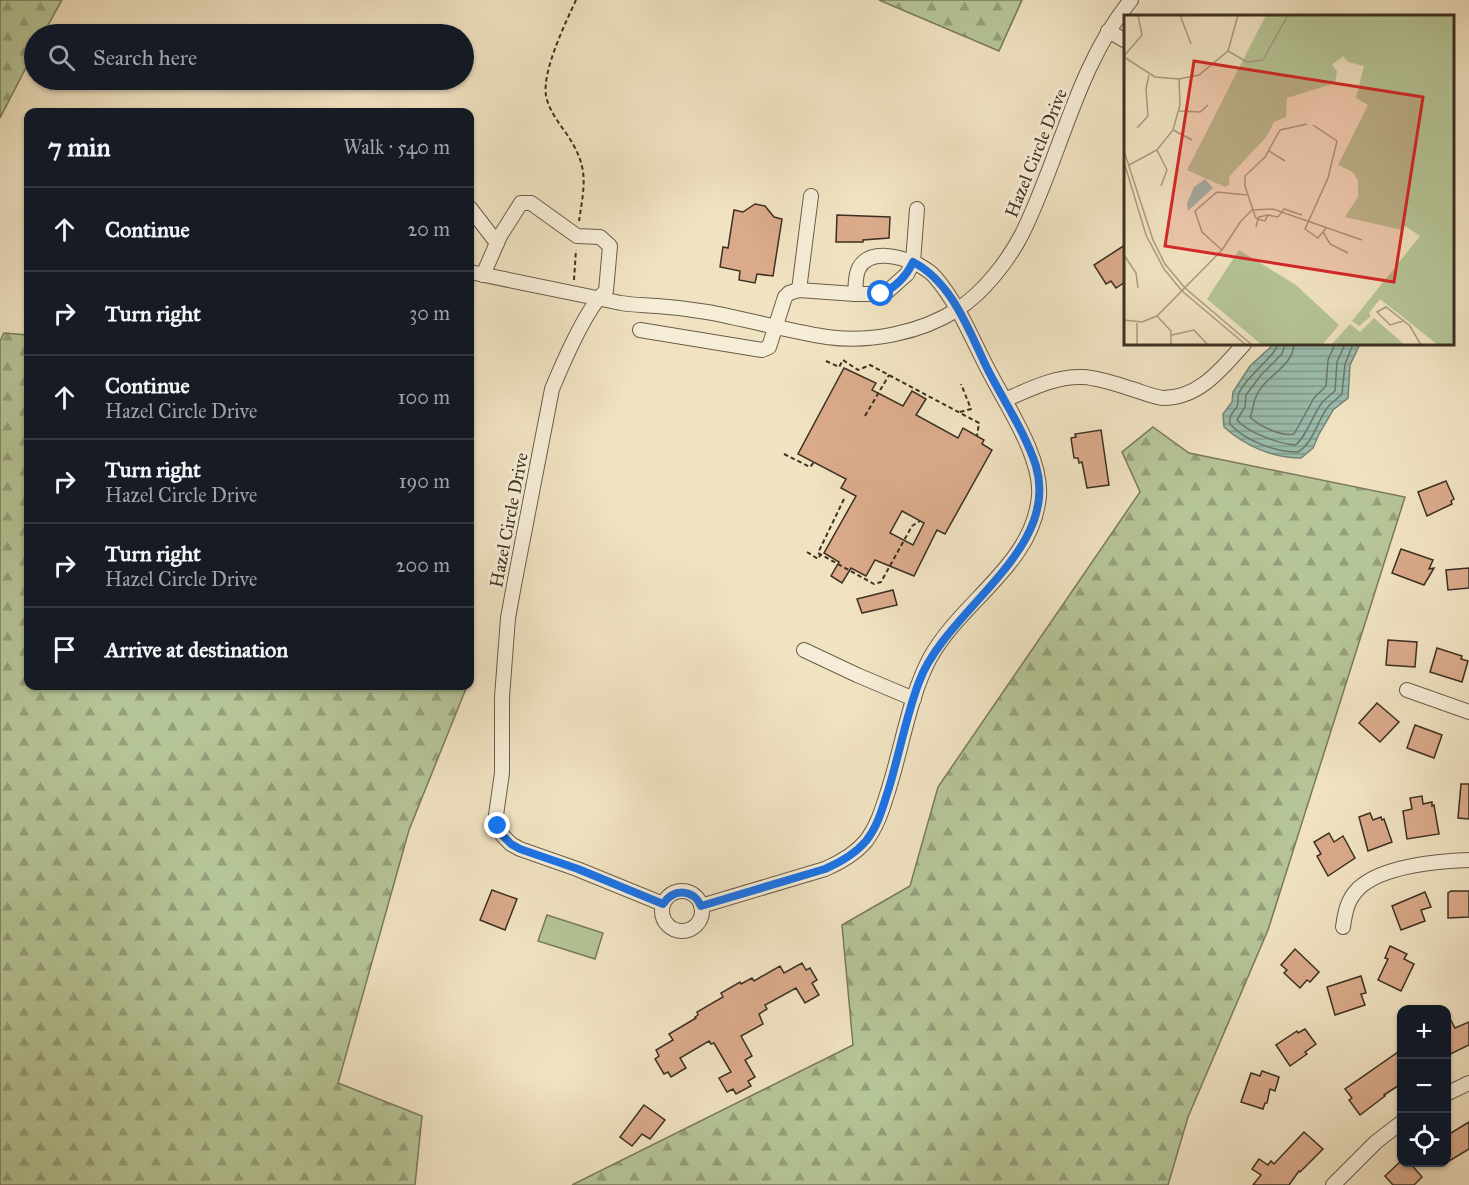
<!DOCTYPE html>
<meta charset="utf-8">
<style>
body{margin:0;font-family:"IM FELL Great Primer",serif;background:#242831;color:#f1f3f6}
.controls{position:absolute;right:18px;bottom:18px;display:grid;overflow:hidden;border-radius:12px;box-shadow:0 2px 4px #0004}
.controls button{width:54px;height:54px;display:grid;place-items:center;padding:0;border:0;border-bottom:2px solid #363941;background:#171b24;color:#f1f3f6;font:30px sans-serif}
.stop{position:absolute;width:18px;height:18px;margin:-14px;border:4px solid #1a73e8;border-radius:50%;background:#fff}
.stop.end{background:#1a73e8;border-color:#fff;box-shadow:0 2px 6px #0008}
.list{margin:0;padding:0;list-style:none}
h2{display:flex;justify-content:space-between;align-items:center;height:78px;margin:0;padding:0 24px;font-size:26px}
h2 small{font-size:20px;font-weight:400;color:#9ea1a6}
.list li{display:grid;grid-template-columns:39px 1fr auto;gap:18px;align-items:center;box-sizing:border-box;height:84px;padding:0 24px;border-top:2px solid #363941}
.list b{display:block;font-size:22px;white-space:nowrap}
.list p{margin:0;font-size:20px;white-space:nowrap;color:#9ea1a6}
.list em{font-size:20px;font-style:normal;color:#9ea1a6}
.icon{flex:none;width:33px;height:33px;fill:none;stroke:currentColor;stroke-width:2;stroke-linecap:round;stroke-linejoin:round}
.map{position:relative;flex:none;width:1469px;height:1185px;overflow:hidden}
.search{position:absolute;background:#171b24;box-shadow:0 2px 4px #0004;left:24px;top:24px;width:450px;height:66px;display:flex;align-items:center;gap:15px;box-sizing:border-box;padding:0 21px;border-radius:33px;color:#9ea1a6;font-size:22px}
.panel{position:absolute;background:#171b24;box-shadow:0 2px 4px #0004;left:24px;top:108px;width:450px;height:582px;border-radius:12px}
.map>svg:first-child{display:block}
.forest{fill:url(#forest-firs);stroke:#797a5d;stroke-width:1.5}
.garden{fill:#b6c597;stroke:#797a5d;stroke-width:1.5}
.water{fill:url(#water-rules);stroke:#758577;stroke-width:1.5}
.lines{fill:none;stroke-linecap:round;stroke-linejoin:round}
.shore{stroke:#6c7769;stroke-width:1.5}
.building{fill:#daaa8b;stroke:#3c3023;stroke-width:1.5;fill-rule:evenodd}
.minor-casing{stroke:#695d4b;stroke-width:16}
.path{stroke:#3c3023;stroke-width:2;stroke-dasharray:4.5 3;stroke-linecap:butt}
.minor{stroke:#f6edd7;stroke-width:14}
.route{stroke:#1a73e8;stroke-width:8}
.labels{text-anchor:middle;stroke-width:6;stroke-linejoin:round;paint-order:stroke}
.street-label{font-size:18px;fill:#3c3023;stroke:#f6edd7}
.inset-road{fill:none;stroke:#a99b82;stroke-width:1.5}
.view{fill:#d62828;fill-opacity:0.15;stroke:#d62828;stroke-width:3}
.inset-edge{fill:none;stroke:#3c3023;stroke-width:3}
</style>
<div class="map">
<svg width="1469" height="1185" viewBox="0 0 1469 1185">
<defs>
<pattern id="forest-firs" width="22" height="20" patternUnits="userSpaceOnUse" patternTransform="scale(1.5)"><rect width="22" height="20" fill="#b6c597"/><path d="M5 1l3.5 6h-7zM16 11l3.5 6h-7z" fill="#95a07b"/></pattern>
<pattern id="water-rules" width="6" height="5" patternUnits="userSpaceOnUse" patternTransform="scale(1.5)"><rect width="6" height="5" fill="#9bbeaf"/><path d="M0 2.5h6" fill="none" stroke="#809b8e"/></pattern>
</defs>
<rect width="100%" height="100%" fill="#f1e3c2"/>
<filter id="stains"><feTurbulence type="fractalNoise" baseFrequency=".00333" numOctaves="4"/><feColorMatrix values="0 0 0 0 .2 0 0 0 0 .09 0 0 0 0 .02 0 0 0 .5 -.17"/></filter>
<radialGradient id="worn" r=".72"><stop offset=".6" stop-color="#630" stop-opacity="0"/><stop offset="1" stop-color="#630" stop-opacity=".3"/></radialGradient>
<g class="forest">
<polygon points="0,0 62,0 43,34 34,34 34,52 0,118"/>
<polygon points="879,0 1022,0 999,51"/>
<polygon points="4,333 28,335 28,686 467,686 409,830 338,1083 422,1116 415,1185 0,1185 0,341"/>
<polygon points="1153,427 1189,453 1405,497 1268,930 1188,1117 1168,1185 572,1185 853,1045 842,925 910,886 938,787 1140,492 1122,452"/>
</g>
<polygon class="garden" points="547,915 603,933 595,959 538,941"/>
<path class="water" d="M 1274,344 L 1360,344 L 1350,365 L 1348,398 L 1333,410 L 1319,434 L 1313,448 L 1301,458 C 1273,458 1245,446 1224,427 L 1223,414 L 1232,402 L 1233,392 L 1250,366 Z"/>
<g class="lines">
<g class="shore">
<path d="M 1278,344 C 1276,356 1246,376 1239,393 C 1237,397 1239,402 1237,407 C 1232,414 1229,415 1230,424 C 1245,441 1276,452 1298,452 C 1313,443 1317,422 1327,408 C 1331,403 1337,399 1342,394 L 1345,364 L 1353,344"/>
<path d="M 1285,344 L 1282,354 L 1261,375 L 1246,395 L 1245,407 L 1237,420 C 1247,432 1279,444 1295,445 C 1305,439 1313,415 1321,404 C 1325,399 1330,395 1335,391 L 1337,362 L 1345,344"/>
<path d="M 1294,344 C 1293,368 1263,376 1255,399 C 1253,405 1253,411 1250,417 C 1259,426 1282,437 1294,434 L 1314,398 L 1326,386 L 1328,360 L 1335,344"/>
</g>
</g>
<g class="building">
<polygon points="755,204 765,206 774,217 782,219 773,276 757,274 755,283 739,280 740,271 720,267 723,247 728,248 734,210 743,212"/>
<polygon points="837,215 890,217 889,238 863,240 863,242 836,242"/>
<polygon points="1125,245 1125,282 1116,288 1111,281 1106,284 1094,265"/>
<path d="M 844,368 L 876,383 L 872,390 L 903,406 L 912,391 L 926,399 L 916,415 L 958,438 L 963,428 L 984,440 L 982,444 L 992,450 L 945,534 L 937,530 L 914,576 L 875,560 L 866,576 L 851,568 L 842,583 L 831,576 L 839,562 L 824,553 L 856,496 L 841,488 L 846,479 L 798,454 ZM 902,511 L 924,523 L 913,545 L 890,533 Z"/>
<polygon points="1101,430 1109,485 1087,488 1082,462 1079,463 1078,458 1074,458 1071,438 1076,437 1075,434"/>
<polygon points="1446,481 1454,499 1451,501 1452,504 1427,516 1418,492"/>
<polygon points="1401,549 1433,560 1429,569 1434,568 1424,585 1392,573"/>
<polygon points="1469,568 1469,588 1448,590 1446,570"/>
<polygon points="893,590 897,605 862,613 857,599"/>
<polygon points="1388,640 1417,642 1415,667 1386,665"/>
<polygon points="1437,648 1462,656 1461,659 1468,661 1462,682 1430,672"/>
<polygon points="1377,703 1399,722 1380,742 1359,723"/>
<polygon points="1415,725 1442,735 1434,758 1407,748"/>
<polygon points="1461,784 1469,784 1469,819 1458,818"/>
<polygon points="1422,796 1423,804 1432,802 1432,806 1434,805 1439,834 1407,839 1403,811 1412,809 1410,798"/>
<polygon points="1370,813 1373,820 1381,817 1382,820 1384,819 1392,842 1368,851 1359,817"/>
<polygon points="1329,833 1334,842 1343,836 1355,858 1328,876 1317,856 1321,854 1314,842"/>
<polygon points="492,890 517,899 505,930 480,920"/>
<polygon points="1451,891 1469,891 1469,917 1448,918 1448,893"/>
<polygon points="1425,892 1431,907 1421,910 1425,921 1401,930 1392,906"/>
<polygon points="1390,946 1407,954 1404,959 1414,964 1401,991 1378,980 1388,959 1385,958"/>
<polygon points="1295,949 1319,972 1310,982 1307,980 1300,988 1284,973 1287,970 1281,965"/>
<polygon points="802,963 806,970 810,968 817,980 812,983 819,995 805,1003 796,988 765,1005 767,1009 759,1014 763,1024 741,1036 752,1056 745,1060 755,1077 748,1081 751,1086 736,1094 733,1089 727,1092 719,1078 731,1072 714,1043 711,1044 709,1041 680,1058 686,1068 671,1077 668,1072 664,1074 655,1059 659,1056 656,1050 673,1040 669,1034 696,1018 695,1017 698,1015 697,1012 723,997 721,993 740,982 741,984 752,978 754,981 780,966 784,973"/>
<polygon points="1361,976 1366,993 1361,994 1365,1005 1335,1015 1327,987"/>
<polygon points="1446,1011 1455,1028 1469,1022 1469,1045 1446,1056"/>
<polygon points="1305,1029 1316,1044 1305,1052 1307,1054 1290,1066 1276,1045 1297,1031 1298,1033"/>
<polygon points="1401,1050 1401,1084 1384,1095 1385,1096 1360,1115 1349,1100 1352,1098 1345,1089"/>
<polygon points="1262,1071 1279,1077 1275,1091 1270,1089 1267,1103 1265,1103 1263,1109 1241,1102 1251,1073 1260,1076"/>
<polygon points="644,1105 665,1120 650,1139 642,1134 632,1146 620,1137"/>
<polygon points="1469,1122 1469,1149 1446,1163 1446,1136"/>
<polygon points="1304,1132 1323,1149 1300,1172 1299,1171 1289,1185 1253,1185 1261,1175 1252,1169 1259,1159 1268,1165 1271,1161 1274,1164"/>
<polygon points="1400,1162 1409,1162 1422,1177 1414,1185 1393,1185 1385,1176"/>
</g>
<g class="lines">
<g class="minor-casing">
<g id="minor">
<polyline points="1108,31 1126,41"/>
<polyline points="470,208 497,243"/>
<path d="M 470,272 C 520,282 570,293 621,303 C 632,305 645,305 657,306 C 673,307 690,309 707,312 C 747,319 786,331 827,337 C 869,343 921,333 958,309 C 984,292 1008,261 1022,234 C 1060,158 1077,65 1131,0"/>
<path d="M 483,275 L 500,236 L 521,203 L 531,203 L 577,236 L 600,237 L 610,246 L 606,291 C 587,306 562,365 552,389 L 514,585 L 508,618 L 502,697 L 502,773 L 496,815 L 498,826 L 503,836 L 511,844 L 520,849 L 577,869 L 663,904"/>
<polyline points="799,290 811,196"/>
<polyline points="640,330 762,350 769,347 785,297 789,293 799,290 855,294"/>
<path d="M 1005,400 C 1030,389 1055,376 1083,377 C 1100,378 1116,384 1132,389 C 1142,392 1153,397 1163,398 C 1200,398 1222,368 1244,344"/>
<polyline points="804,650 857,675 914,699"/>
<polyline points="1407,690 1469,712"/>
<circle cx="682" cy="911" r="20"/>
<path d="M 701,906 L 825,869 C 841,862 855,854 866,841 C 878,825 883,807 889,788 C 902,747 910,695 930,658 C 961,601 1033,565 1039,496 C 1042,458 1008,408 991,375 C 973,342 960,306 935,277 C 930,271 924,268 917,264 C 901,257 870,248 859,268 C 855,275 856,285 855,294 L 881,294 L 889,290 L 907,274 L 913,262 L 917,209"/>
<path d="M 1343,927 C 1345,913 1347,900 1358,889 C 1381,866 1438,861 1469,860"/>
<polyline points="1446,1094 1469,1083"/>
<polyline points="1333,1185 1376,1142 1402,1122"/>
</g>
</g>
<g class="path">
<path d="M 576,0 C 565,24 542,71 546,96 C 549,110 558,122 566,133 C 589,167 585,182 579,221"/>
<polyline points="574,280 576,250"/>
<polyline points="826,361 839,367 843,360 858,370 870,365 979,423 977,436"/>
<polyline points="960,412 971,409 961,384"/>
<polyline points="865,416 889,375"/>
<polyline points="784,454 810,467 814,462"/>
<polyline points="844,499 818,553 874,584 881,582 912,526 920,521"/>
<polyline points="807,552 818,559 821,554"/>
</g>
<use href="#minor" class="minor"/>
</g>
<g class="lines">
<path class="route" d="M 498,826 L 503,836 L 511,844 L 520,849 L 578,869 L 663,904 C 674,888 693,889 701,906 L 825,869 C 841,862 855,854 866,841 C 878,826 882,809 888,791 C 899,756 906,716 919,682 C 946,609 1061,551 1036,466 C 1025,432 1003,400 987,368 C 969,331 952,282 913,262 C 906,277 896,287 881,294"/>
</g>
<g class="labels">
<g class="street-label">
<text transform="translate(1036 153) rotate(-68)" y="6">Hazel Circle Drive</text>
<text transform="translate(509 520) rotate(-79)" y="6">Hazel Circle Drive</text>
</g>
</g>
<g transform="translate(1124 15)">
<rect width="330" height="330" fill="#f1e3c2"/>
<path d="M 142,0 L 330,0 L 330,330 L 314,330 L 256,284 L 245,298 L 247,301 L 235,311 L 228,306 L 296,221 L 281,211 L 278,215 L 221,202 L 234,182 L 234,166 L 229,157 L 214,150 L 244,90 L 232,83 L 240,51 L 224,47 L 219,41 L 208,50 L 213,56 L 211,68 L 163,83 L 162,102 L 150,107 L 143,121 L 105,162 L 106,169 L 101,172 L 63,155 ZM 115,235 L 172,270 L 215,310 L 198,330 L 138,330 L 83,284 ZM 250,303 L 281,330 L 207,330 L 226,309 L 236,317 Z" fill="#b6c597"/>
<path d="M 81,164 L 89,173 L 64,196 L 63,188 L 70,172 Z" fill="#9bbeaf"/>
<path class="inset-road" d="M 56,0 L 67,29M 104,36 L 123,47 L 139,45 L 164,0M 0,41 L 18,20 L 14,0M 0,42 L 31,62 L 55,64 L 75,60 L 104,36 L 114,0M 55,96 L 76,97 L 84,90M 189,110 L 213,126 L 204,163 L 181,214 L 194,223 L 202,213M 13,113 L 24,101 L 22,74 L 25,60M 49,115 L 68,125M 33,135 L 43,155 L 37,171M 0,136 L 29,225 L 41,249 L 61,273 L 128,330M 145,136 L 161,146M 0,147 L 22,220 L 40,254 L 58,276 L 122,330M 5,150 L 33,135 L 49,115 L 56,90 L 55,64M 144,200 L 154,202 L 160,194 L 178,200M 132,212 L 134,204 L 135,202 L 144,200 L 141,206 L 137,205 L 134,204 L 132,203 L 131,201 L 121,171 L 121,161 L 141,142 L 156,115 L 183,109M 199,217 L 206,229 L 224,238M 98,235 L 78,217 L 71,196 L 93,177 L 123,180M 0,240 L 12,258 L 14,273M 33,301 L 47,316 L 47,330M 0,305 L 18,307 L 33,301 L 98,235 L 117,206 L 128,195 L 149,194 L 238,225M 279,306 L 266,310 L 253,297 L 262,292 L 286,311 L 297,330M 48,320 L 70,315 L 84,330M 13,330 L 13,308"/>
<path class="view" d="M 70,46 L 299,82 L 270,267 L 41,231 Z"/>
<rect width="330" height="330" class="inset-edge"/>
</g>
<rect width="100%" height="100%" filter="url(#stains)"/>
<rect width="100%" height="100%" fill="url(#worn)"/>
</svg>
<div class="controls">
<button>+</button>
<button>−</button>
<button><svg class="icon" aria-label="locate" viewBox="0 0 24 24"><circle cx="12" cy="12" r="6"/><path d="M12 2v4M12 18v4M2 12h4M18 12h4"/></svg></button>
</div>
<div class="stop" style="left:881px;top:294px"></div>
<div class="stop end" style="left:498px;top:826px"></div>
<div class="search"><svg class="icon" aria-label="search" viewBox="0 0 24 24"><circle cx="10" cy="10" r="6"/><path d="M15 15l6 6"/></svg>Search here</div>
<section class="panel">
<h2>7 min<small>Walk · 540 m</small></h2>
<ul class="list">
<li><svg class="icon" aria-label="ahead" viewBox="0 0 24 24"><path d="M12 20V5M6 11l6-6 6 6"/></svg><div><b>Continue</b></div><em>20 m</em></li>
<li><svg class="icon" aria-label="right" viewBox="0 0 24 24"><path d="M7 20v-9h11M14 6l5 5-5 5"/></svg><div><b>Turn right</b></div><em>30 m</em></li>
<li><svg class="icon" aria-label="ahead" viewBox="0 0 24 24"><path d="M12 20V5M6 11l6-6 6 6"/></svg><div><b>Continue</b><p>Hazel Circle Drive</p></div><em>100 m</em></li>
<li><svg class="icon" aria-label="right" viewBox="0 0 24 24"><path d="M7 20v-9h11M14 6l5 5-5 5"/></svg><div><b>Turn right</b><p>Hazel Circle Drive</p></div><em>190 m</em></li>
<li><svg class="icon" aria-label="right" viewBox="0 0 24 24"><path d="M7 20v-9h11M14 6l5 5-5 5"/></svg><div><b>Turn right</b><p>Hazel Circle Drive</p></div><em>200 m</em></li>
<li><svg class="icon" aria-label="arrive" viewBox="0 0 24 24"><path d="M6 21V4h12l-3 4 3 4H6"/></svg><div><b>Arrive at destination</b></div></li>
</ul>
</section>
</div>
